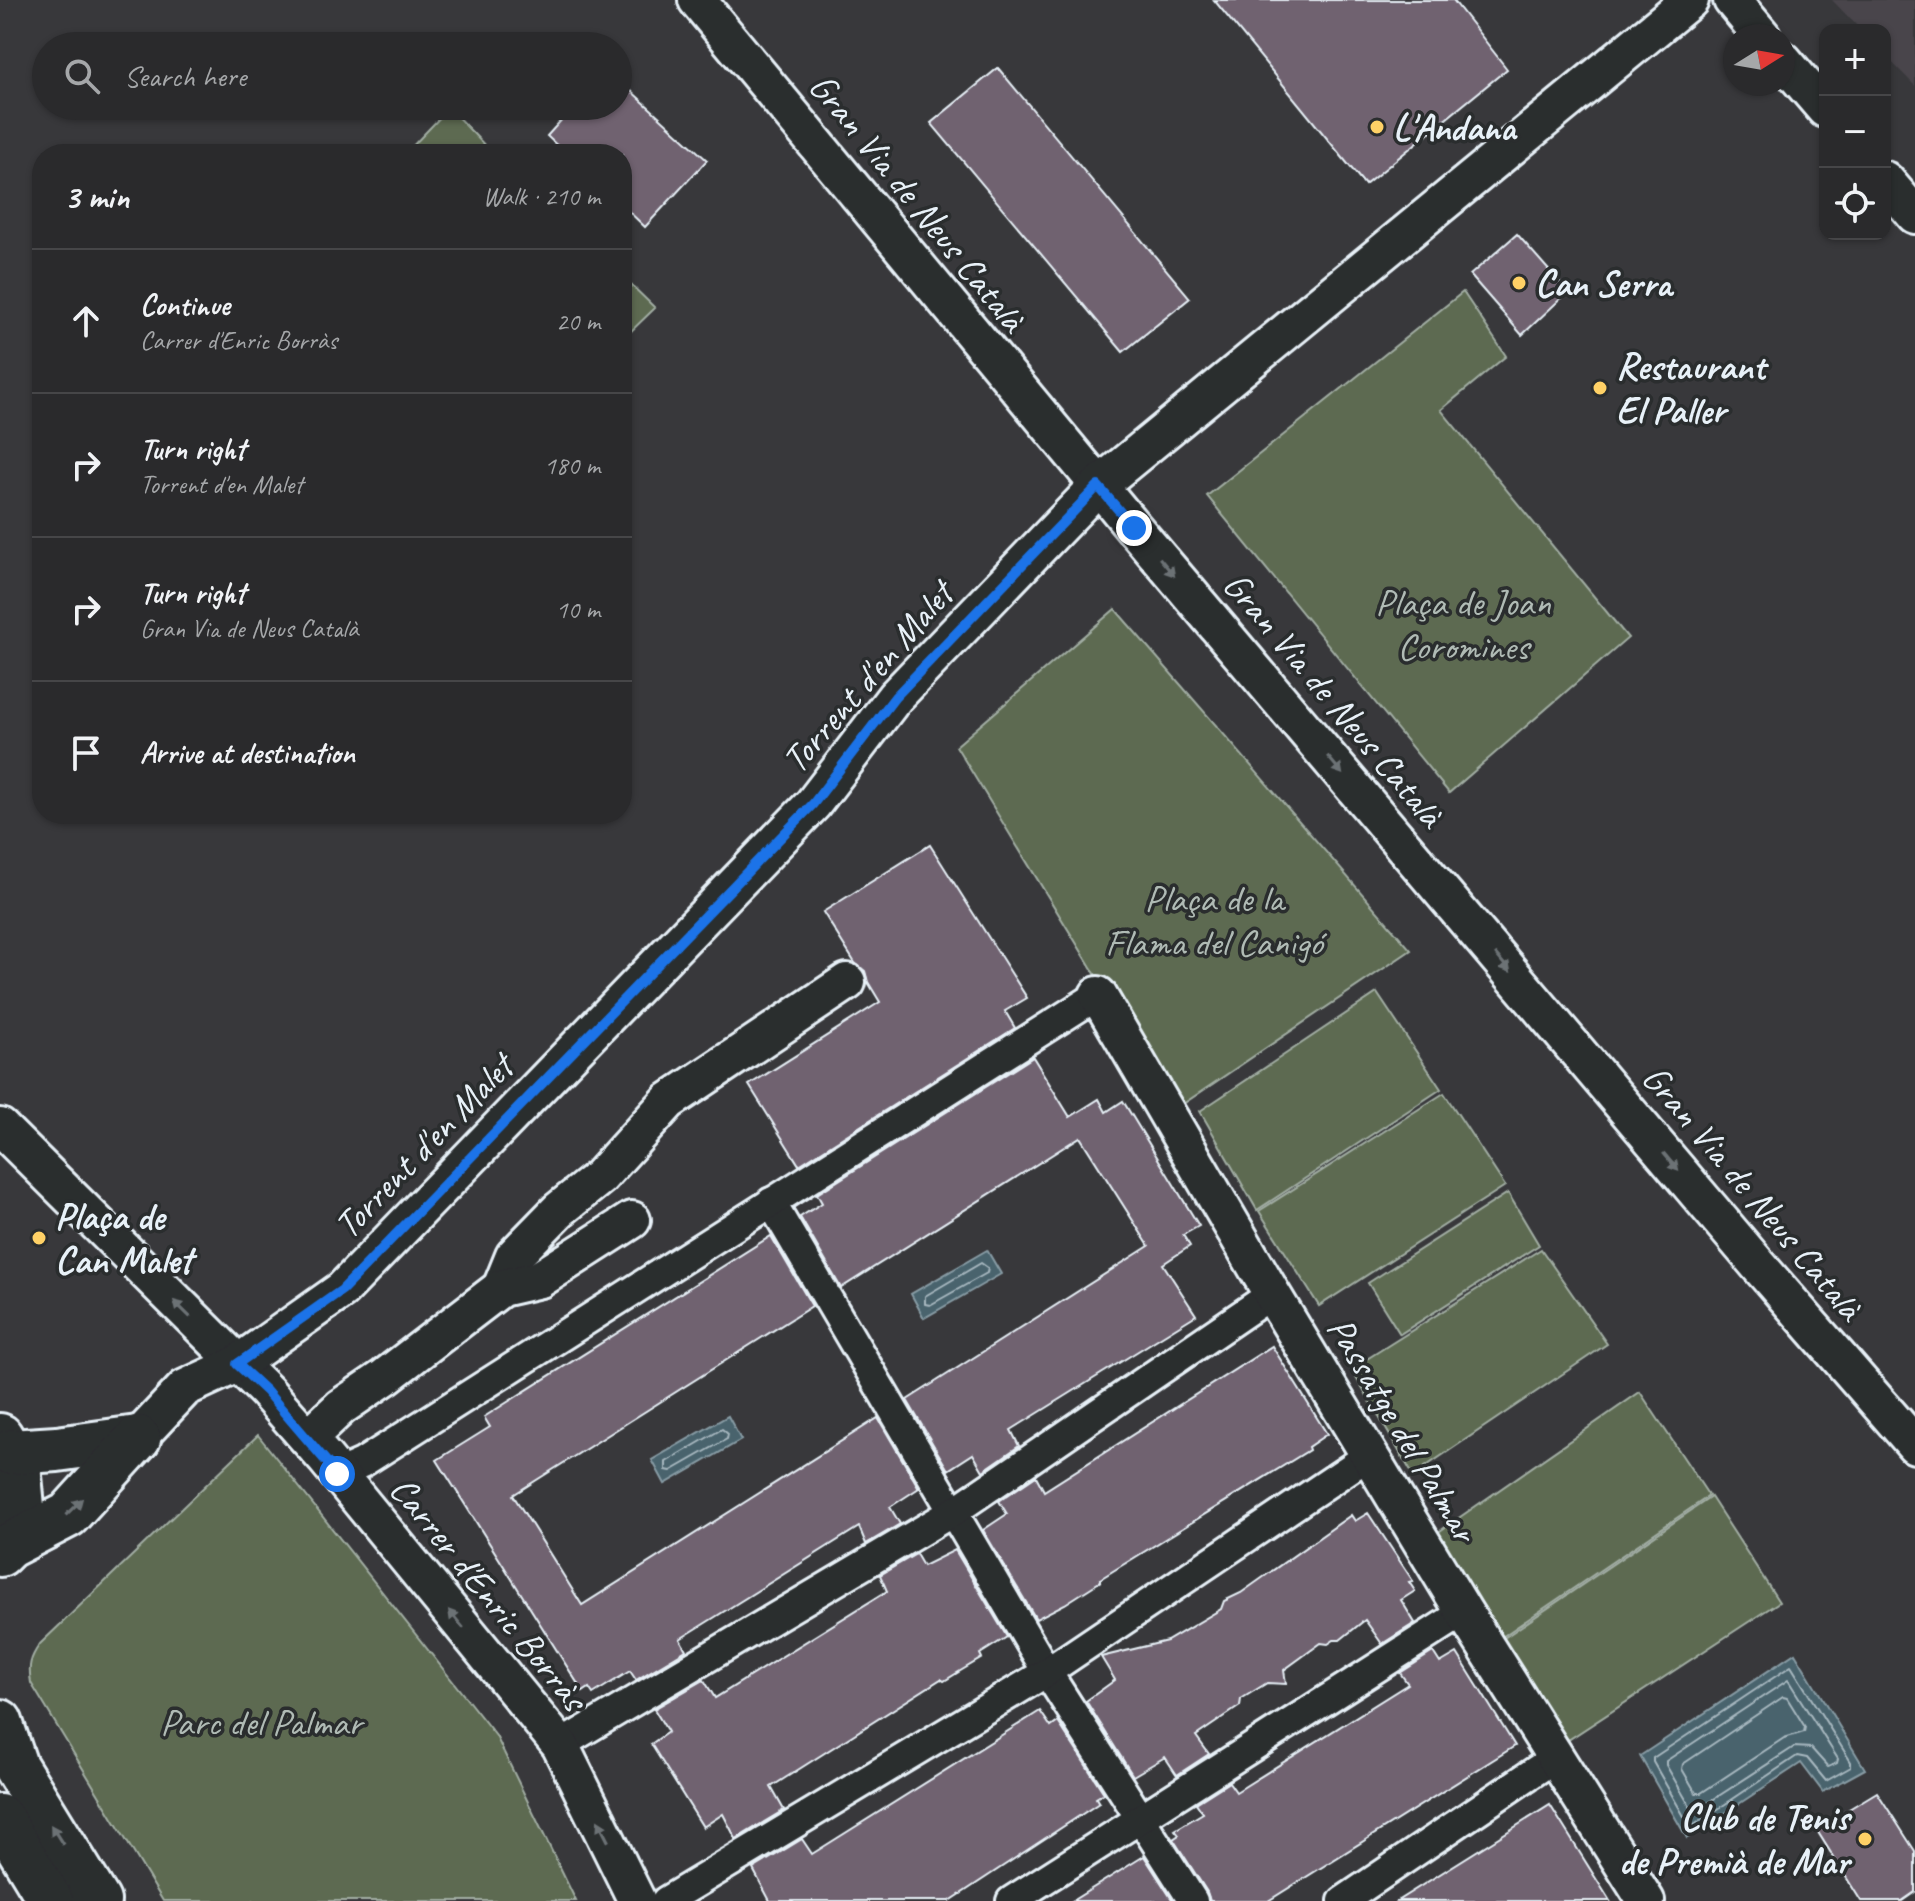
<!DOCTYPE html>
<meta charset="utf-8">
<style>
body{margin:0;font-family:Caveat,sans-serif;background:#363638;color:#f1f3f6}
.controls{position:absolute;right:24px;top:24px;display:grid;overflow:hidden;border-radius:16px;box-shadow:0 2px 6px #0004}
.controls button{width:72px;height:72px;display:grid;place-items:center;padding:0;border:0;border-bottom:2px solid #464648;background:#2a2a2c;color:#f1f3f6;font:40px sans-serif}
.compass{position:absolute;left:1723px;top:24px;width:72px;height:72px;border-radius:50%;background:#2a2a2c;box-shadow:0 2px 6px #0004;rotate:79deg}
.stop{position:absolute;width:24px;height:24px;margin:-18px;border:6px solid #1a73e8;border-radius:50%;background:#fff}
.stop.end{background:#1a73e8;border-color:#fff;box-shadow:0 2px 8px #0008}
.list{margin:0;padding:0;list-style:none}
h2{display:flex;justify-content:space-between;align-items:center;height:104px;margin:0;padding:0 32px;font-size:34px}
h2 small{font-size:26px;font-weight:400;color:#a5a7a9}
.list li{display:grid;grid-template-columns:52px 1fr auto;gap:24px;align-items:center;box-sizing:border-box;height:144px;padding:0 32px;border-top:2px solid #464648}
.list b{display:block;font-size:30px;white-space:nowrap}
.list p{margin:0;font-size:26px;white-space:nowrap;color:#a5a7a9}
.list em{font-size:26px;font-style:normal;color:#a5a7a9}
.icon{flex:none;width:44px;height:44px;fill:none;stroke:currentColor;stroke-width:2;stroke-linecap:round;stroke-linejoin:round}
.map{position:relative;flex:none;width:1915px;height:1901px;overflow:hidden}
.search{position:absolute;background:#2a2a2c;box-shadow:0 2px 6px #0004;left:32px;top:32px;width:600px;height:88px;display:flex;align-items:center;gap:20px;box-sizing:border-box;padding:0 28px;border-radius:44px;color:#a5a7a9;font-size:30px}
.panel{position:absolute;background:#2a2a2c;box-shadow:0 2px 6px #0004;left:32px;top:144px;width:600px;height:680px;border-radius:32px}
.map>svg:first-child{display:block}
.built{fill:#49454b}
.green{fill:#5d6a51;stroke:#a2aea4;stroke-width:2}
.water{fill:#48636d;stroke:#889ca5;stroke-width:2}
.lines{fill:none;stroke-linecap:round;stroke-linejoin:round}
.shore{stroke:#a8b8c0;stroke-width:2}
.building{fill:#706270;stroke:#e8f1f8;stroke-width:2}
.pedestrian-casing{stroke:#e8f1f8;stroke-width:34}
.minor-casing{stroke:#e8f1f8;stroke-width:42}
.primary-casing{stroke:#e8f1f8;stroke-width:50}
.pedestrian{stroke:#2a2d2e;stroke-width:28}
.minor{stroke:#2a2d2e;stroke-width:36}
.primary{stroke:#2a2d2e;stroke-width:44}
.oneway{fill:#6c7275}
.route{stroke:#1a73e8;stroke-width:10}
.poi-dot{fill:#ffd166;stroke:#2a2d2e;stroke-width:3}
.labels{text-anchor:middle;stroke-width:7;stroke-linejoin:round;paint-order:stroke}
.poi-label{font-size:38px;font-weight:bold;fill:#e8f1f8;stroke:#2a2d2e;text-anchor:start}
.street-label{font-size:38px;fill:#e8f1f8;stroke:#2a2d2e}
.park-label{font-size:38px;fill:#b0bbb5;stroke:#2a2d2e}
</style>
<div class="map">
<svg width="1915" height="1901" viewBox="0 0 1915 1901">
<rect width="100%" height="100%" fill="#38383b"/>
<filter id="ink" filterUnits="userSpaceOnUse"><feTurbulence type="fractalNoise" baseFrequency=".0125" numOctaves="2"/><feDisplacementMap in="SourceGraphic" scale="16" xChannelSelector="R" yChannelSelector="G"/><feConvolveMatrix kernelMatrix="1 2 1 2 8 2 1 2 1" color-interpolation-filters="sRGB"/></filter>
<g filter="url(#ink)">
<polygon class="built" points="1832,0 1915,0 1915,86 1885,55 1885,30 1861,30"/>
<g class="green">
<polygon points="449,108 493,154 405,154"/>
<polygon points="622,276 655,308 622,340"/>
<polygon points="1463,292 1506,356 1441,410 1628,638 1449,793 1207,496"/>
<polygon points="1115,609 1411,950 1177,1108 956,746"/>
<polygon points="1377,993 1441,1089 1257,1210 1200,1111"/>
<polygon points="1444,1093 1505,1186 1319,1306 1259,1211"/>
<polygon points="1508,1193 1539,1245 1400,1334 1368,1283"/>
<polygon points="1541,1249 1607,1344 1413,1475 1351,1369"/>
<polygon points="1640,1392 1709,1496 1499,1639 1437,1533"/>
<path d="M 258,1435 L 496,1736 L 576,1901 L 163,1901 L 31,1683 C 28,1666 30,1658 40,1644 Z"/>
<polygon points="1711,1497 1779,1602 1565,1742 1501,1640"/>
</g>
<g class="water">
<polygon points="987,1250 1001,1274 924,1318 911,1294"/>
<polygon points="728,1416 741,1440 665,1484 652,1460"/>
<polygon points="1795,1653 1865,1769 1823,1792 1801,1763 1687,1838 1640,1756"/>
</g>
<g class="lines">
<g class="shore">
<polygon points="981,1263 988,1268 987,1273 930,1305 925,1304 925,1296"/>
<polygon points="722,1429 728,1434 727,1439 671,1471 666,1470 666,1462"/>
<polygon points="1791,1666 1851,1762 1851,1767 1826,1781 1807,1758 1797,1756 1694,1825 1689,1825 1653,1762 1653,1758"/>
<polygon points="1788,1680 1838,1759 1837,1763 1828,1767 1811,1748 1794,1747 1697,1810 1692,1810 1666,1765 1666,1761"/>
<polygon points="1783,1697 1787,1698 1805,1727 1804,1732 1784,1738 1701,1793 1696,1793 1682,1769 1683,1764"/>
</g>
</g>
<g class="building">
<polygon points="1214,0 1453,0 1507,69 1365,185"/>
<polygon points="998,68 1190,298 1123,352 931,123"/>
<polygon points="618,79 707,160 645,227 622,205 622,154 566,154 547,136 574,106 618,106"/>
<polygon points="1517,234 1568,292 1522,335 1470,275"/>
<polygon points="930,845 1027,998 1005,1011 1015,1028 799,1165 749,1085 880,1002 868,982 865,971 855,963 823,912"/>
<polygon points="1033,1057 1070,1117 1099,1099 1106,1112 1123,1101 1199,1226 1183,1235 1190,1246 1163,1264 1196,1315 1011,1430 1019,1446 983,1471 973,1454 948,1470 907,1400 1149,1246 1080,1137 841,1288 800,1217 822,1203 817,1194"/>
<polygon points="771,1236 812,1306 513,1495 582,1605 878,1418 919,1488 890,1507 900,1524 866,1544 859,1527 680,1639 686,1650 636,1680 630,1671 593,1694 589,1688 583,1692 437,1460 490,1427 484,1417"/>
<polygon points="1272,1346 1327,1434 1308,1447 1309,1450 1100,1579 1101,1581 1065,1604 1036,1619 983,1530 1007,1514 999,1501 1036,1476 1044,1491"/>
<polygon points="1368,1513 1413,1581 1409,1582 1415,1591 1401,1600 1415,1623 1382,1644 1365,1620 1340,1640 1334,1640 1328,1644 1321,1643 1284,1670 1286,1684 1267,1683 1241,1699 1240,1706 1196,1736 1209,1754 1177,1775 1165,1757 1133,1776 1086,1701 1115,1680 1101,1657 1167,1641 1221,1609 1224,1601 1241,1593 1351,1515 1355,1521"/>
<polygon points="955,1550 1007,1637 980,1654 982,1658 962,1670 944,1681 941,1679 771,1787 784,1810 736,1839 723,1814 703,1827 651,1744 668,1732 654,1709 704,1680 715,1698 887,1591 880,1575 916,1554 923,1566"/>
<polygon points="1433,1652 1440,1663 1457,1653 1515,1746 1268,1901 1210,1901 1207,1892 1173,1839 1179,1835 1175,1830 1203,1813 1196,1803 1229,1782 1236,1792 1408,1684 1400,1673"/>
<polygon points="1040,1711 1051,1727 1058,1722 1104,1793 1096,1798 1099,1803 950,1901 770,1901 753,1869 802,1839 812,1854"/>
<polygon points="1877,1792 1915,1851 1915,1892 1902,1901 1861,1901 1816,1829"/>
<polygon points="1550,1805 1610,1901 1397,1901"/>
<polygon points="1144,1856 1173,1901 1072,1901"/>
</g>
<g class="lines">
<g class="pedestrian-casing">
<g id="pedestrian">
<polyline points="771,1202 1047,1672 1193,1901"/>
<polyline points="337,1474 362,1463 1098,995"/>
<polyline points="560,1745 953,1512 1272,1294"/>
<polyline points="666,1901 1047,1672 1371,1454"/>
<polyline points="1011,1901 1464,1612"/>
<polyline points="1343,1901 1556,1757"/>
</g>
</g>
<g class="minor-casing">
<g id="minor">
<polyline points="697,0 1134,528 1759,1266 1915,1445"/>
<polyline points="1732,0 1762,36"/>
<polyline points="1783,60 1825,109"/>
<polyline points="1885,180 1915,215"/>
<polyline points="1098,995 1272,1294 1464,1612 1646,1901"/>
<polyline points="0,1127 266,1391 325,1458 560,1745 637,1901"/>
<polyline points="501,1288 514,1256 559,1210 600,1177 669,1101 847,982"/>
<polyline points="138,1438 185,1388 237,1364 342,1290 813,804 895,697 1098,486 1690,0"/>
<polyline points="308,1438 341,1407 385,1377 501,1288 540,1279 632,1220"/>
</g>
</g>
<g class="primary-casing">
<g id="primary">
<polyline points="0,1436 18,1466 22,1507 8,1546"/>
<polyline points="10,1452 57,1449 138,1438"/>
<polyline points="0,1554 8,1546 68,1515 138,1438"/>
<polyline points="0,1722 15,1766 98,1901"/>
<polyline points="0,1817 51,1901"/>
</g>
</g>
<use href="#pedestrian" class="pedestrian"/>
<use href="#minor" class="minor"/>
<use href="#primary" class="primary"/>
</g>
<defs><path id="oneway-solid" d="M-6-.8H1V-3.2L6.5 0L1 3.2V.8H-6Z" transform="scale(2)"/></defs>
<g class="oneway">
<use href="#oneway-solid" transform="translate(1167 567) rotate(50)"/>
<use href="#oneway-solid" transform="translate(1335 765) rotate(50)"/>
<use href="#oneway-solid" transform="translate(1503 963) rotate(50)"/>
<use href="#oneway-solid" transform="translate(1671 1162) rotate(50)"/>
<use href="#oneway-solid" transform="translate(182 1309) rotate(-135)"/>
<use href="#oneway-solid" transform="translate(74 1507) rotate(-45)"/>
<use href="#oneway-solid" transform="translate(456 1619) rotate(-129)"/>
<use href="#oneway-solid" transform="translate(603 1831) rotate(-117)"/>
<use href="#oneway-solid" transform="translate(57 1835) rotate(-122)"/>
</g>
</g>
<g class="lines" filter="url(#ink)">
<polyline class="route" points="337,1474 266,1391 237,1364 342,1290 813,804 895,697 1098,486 1134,528"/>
</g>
<g class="poi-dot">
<circle cx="1377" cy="127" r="8"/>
<circle cx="1519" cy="283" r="8"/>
<circle cx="1600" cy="388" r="8"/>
<circle cx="39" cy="1238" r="8"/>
<circle cx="1865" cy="1839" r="8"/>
</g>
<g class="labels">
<g class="poi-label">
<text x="1393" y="140">L'Andana</text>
<text x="1535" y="296">Can Serra</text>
<text x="1616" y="379">Restaurant<tspan x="1616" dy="44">El Paller</tspan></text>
<text x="55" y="1229">Plaça de<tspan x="55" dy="44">Can Malet</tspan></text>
<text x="1849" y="1830" text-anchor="end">Club de Tenis<tspan x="1849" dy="44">de Premià de Mar</tspan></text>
</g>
<g class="street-label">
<text transform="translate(918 202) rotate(51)" y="13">Gran Via de Neus Català</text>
<text transform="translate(867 677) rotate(-49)" y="13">Torrent d'en Malet</text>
<text transform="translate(1334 699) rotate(50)" y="13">Gran Via de Neus Català</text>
<text transform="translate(423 1146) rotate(-46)" y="13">Torrent d'en Malet</text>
<text transform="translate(1753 1192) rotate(50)" y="13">Gran Via de Neus Català</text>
<text transform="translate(1403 1429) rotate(59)" y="13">Passatge del Palmar</text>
<text transform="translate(489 1593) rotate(51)" y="13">Carrer d'Enric Borràs</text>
</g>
<g class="park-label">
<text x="1463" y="615">Plaça de Joan<tspan x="1463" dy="44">Coromines</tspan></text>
<text x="1214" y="911">Plaça de la<tspan x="1214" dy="44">Flama del Canigó</tspan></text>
<text x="261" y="1735">Parc del Palmar</text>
</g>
</g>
</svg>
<div class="controls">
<button>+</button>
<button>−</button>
<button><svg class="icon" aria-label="locate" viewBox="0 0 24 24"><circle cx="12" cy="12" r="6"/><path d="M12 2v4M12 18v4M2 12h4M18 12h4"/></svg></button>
</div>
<svg class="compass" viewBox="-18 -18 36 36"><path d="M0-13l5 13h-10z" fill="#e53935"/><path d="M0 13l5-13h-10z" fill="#a5a7a9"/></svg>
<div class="stop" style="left:337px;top:1474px"></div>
<div class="stop end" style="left:1134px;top:528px"></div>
<div class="search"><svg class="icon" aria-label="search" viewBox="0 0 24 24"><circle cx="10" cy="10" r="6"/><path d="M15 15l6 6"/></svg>Search here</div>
<section class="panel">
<h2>3 min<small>Walk · 210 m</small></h2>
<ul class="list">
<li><svg class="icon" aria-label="ahead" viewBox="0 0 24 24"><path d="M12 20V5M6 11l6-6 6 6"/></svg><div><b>Continue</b><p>Carrer d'Enric Borràs</p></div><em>20 m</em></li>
<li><svg class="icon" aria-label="right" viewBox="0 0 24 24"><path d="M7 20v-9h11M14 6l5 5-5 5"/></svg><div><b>Turn right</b><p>Torrent d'en Malet</p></div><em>180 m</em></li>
<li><svg class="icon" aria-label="right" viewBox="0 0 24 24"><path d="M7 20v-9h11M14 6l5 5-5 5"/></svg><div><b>Turn right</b><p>Gran Via de Neus Català</p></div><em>10 m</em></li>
<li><svg class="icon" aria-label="arrive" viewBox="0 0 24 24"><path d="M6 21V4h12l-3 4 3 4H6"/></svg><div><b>Arrive at destination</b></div></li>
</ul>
</section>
</div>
